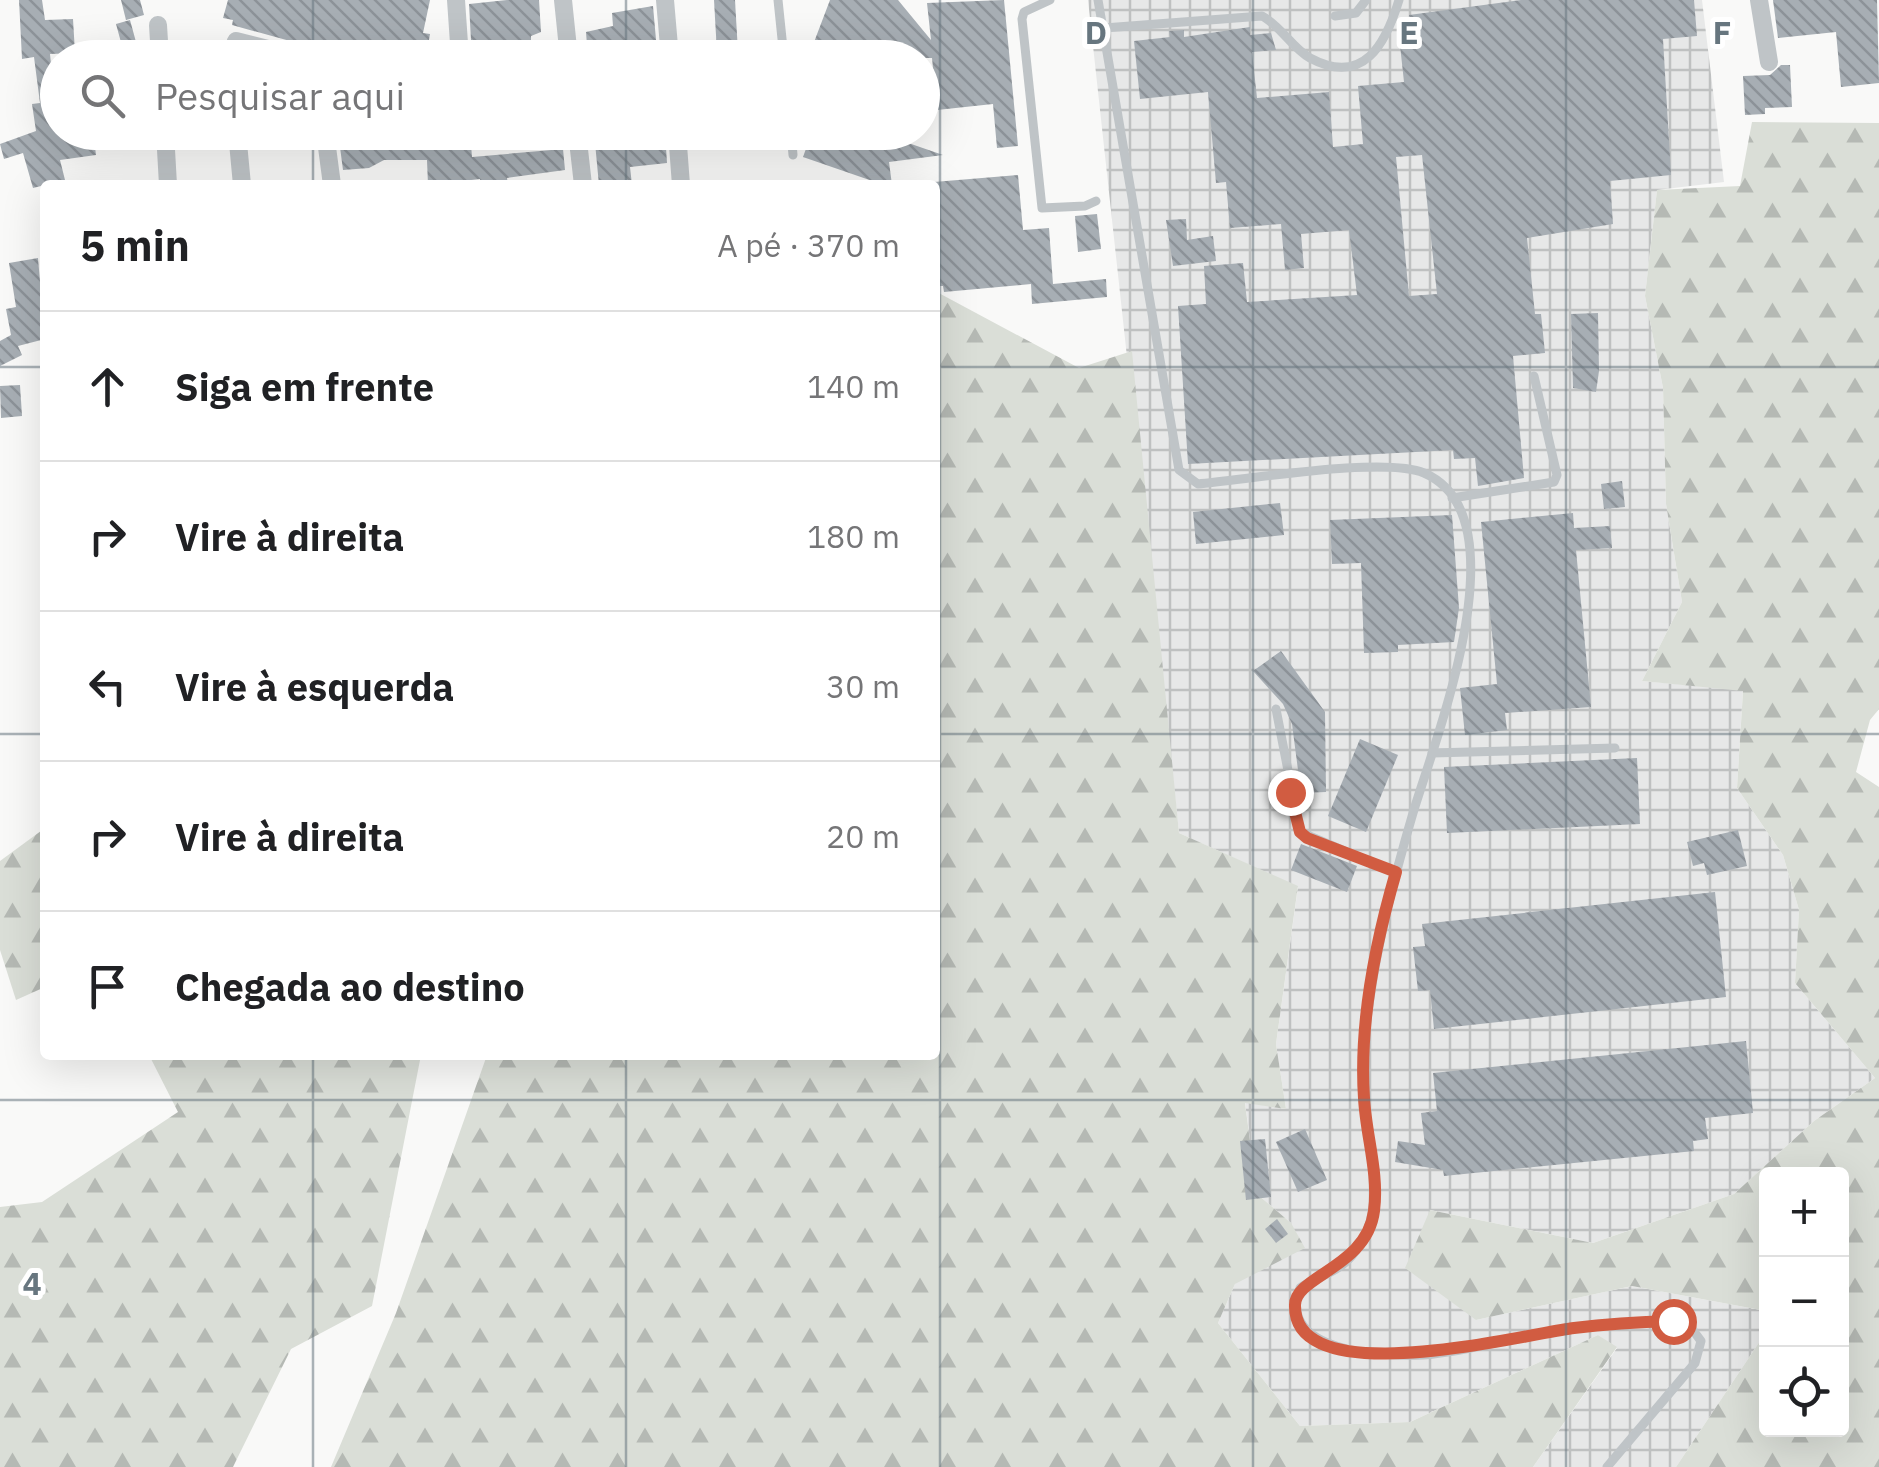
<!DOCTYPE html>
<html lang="pt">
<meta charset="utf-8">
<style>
body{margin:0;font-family:"IBM Plex Sans",sans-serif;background:#f6f6f6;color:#202124}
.controls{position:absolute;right:30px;bottom:30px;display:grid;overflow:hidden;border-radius:10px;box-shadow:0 10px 40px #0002}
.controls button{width:90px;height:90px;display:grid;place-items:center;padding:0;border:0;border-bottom:2px solid #e0e0e0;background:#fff;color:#202124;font:50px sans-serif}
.stop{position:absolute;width:30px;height:30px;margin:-22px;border:8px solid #d15c41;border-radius:50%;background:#fff}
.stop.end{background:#d15c41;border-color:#fff;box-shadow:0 2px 10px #0008}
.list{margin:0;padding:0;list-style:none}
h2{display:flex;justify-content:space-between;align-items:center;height:130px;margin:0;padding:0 40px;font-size:42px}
h2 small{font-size:32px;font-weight:400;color:#757577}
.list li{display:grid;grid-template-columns:65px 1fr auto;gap:30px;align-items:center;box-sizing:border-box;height:150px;padding:0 40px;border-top:2px solid #e0e0e0}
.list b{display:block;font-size:38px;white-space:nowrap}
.list em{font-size:32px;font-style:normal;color:#757577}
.icon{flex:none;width:55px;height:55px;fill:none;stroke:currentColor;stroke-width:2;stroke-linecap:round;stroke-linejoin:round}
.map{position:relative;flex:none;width:1879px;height:1467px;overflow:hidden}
.search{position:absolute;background:#fff;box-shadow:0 10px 40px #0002;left:40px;top:40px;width:900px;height:110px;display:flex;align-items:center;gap:25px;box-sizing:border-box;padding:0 35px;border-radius:55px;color:#757577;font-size:38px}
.panel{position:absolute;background:#fff;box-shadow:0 10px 40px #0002;left:40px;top:180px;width:900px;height:880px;border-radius:10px}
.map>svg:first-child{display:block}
.industrial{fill:url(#industrial-grid)}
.forest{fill:url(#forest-firs)}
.building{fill:url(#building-back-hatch);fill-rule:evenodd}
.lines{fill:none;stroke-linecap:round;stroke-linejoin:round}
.lane{stroke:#bfc4c7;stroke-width:9}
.street{stroke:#bfc4c7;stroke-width:18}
.route{stroke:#d15c41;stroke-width:12}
.grid{fill:none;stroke:#67767f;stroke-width:2.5;stroke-opacity:0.55}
.grid-label{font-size:32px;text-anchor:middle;font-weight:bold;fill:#67767f;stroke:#fff;stroke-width:10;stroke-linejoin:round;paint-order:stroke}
</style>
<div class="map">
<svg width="1879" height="1467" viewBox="0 0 1879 1467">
<defs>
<pattern id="industrial-grid" width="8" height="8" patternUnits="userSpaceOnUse" patternTransform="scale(2.5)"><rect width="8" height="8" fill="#e7e8e8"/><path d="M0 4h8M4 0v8" fill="none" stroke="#bfc1c1"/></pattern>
<pattern id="forest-firs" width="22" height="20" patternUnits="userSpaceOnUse" patternTransform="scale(2.5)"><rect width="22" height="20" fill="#daded7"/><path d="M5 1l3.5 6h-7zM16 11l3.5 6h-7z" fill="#b5b9b4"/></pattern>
<pattern id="building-back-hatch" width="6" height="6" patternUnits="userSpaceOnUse" patternTransform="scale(2.5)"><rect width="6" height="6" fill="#a7aeb4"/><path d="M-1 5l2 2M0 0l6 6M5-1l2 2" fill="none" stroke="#8c9298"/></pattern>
</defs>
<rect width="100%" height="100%" fill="#f9f9f8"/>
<polygon class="industrial" points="1088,0 1702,0 1724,182 1657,190 1645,296 1663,388 1666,504 1682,602 1642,681 1743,690 1737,788 1783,855 1799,910 1795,983 1875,1078 1814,1121 1734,1194 1593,1243 1430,1210 1476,1320 1632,1286 1766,1311 1766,1332 1676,1467 1533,1467 1617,1348 1598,1335 1410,1422 1300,1426 1218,1323 1235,1284 1291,1223 1257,1194 1245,1102 1286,1109 1276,1044 1298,887 1179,833"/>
<g class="forest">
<polygon points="1752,122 1879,123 1879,709 1870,720 1856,772 1879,787 1879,1467 1676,1467 1766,1332 1766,1430 1842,1430 1842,1174 1766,1174 1766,1311 1632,1286 1476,1320 1405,1268 1430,1210 1593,1243 1734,1194 1814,1121 1875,1078 1795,983 1799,910 1783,855 1737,788 1743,691 1642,681 1682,602 1666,504 1663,388 1645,296 1657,190 1740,186"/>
<polygon points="935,291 1079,368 1132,351 1179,833 1298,886 1276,1044 1286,1109 1245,1103 1257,1194 1291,1223 1305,1248 1235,1284 1218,1323 1300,1426 1410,1422 1598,1335 1617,1347 1533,1467 331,1467 396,1313 487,1055 935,1055"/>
<polygon points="45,828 45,987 16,1000 0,950 0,861"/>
<polygon points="149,1055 421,1055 372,1306 291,1349 233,1467 0,1467 0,1207 42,1202 178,1112"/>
</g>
<g class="building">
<polygon points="19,0 42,0 45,20 73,19 75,53 50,54 58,132 93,132 96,155 60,160 65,180 33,188 23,153 4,159 0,144 36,131 32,104 40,103 34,57 22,59"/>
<polygon points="121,0 140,0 144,15 126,20"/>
<polygon points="228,0 430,0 423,33 430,34 426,58 390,58 352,49 350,57 316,58 308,46 232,25 233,20 223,18"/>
<polygon points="507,0 539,0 541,32 531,36 531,58 472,58 469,4"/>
<polygon points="714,0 735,0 738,52 717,53"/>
<polygon points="830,0 898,0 931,40 927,3 1004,0 1018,146 997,148 993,104 937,110 932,58 808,58"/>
<path d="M 1521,0 L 1694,0 L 1697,36 L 1663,39 L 1671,175 L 1610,181 L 1613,224 L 1527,238 L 1535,314 L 1541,314 L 1545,353 L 1513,356 L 1524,478 L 1478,486 L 1475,458 L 1454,459 L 1453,450 L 1188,464 L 1178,306 L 1206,304 L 1204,266 L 1243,263 L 1247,302 L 1357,295 L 1349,230 L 1301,234 L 1304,268 L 1285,270 L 1281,224 L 1230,228 L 1226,182 L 1216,183 L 1208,92 L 1140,99 L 1134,41 L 1170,37 L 1169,31 L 1184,30 L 1184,37 L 1250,27 L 1250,35 L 1271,33 L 1276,50 L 1252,52 L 1257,98 L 1329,92 L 1333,147 L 1363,144 L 1358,86 L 1404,82 L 1399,36 L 1411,35 L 1409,15 ZM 1422,155 L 1437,294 L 1409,296 L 1396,157 Z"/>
<polygon points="1773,0 1877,0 1879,83 1841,87 1836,32 1778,38"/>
<polygon points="653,6 657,51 652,51 652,58 588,58 586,32 613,26 612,13"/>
<polygon points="130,20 136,42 122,46 116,24"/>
<polygon points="1781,65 1790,65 1792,107 1765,108 1765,114 1745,115 1743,76 1770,75"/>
<polygon points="338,132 373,132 373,142 405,147 404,132 470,132 472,157 563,149 565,170 507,178 508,185 480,185 480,179 428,185 427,160 384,160 369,168 343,170"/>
<polygon points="594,132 665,132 667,163 630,167 632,185 599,185"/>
<polygon points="812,132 893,132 891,137 943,155 889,162 892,185 884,185 803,157"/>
<polygon points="1018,175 1023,230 1049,228 1053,284 1106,279 1107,297 1032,304 1031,284 944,292 943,286 935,286 934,182"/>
<polygon points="1097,214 1101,249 1078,252 1075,216"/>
<polygon points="1186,219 1187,240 1213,236 1216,261 1173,266 1166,220"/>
<polygon points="38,258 45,339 18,346 22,355 0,366 0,341 11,335 6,309 16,307 9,263"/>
<polygon points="1598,313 1599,371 1596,392 1573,388 1571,314"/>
<polygon points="20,385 22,416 1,418 0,386"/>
<polygon points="1622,481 1625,507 1604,509 1601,484"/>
<polygon points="1280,503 1284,535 1196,544 1193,512"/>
<polygon points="1573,513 1574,528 1610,526 1612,548 1576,550 1591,707 1505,713 1507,730 1465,735 1460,688 1497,684 1481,522"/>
<polygon points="1452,515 1459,608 1454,642 1398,645 1398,652 1364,653 1361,563 1332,564 1330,520"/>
<polygon points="1281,651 1325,712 1326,792 1301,793 1292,724 1283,704 1253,671"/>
<polygon points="1360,739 1398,755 1366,832 1328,816"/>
<polygon points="1637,758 1640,824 1447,833 1444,767"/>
<polygon points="1738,830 1747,866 1707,875 1704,863 1693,866 1687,842"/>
<polygon points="1301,844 1357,866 1347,892 1291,870"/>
<polygon points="1715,892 1726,997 1434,1029 1430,990 1418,991 1413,947 1425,946 1422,924"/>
<polygon points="1746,1041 1753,1113 1705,1118 1708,1139 1693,1141 1694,1151 1444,1176 1443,1170 1395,1162 1398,1141 1425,1145 1421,1113 1437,1111 1433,1073"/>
<polygon points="1305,1129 1327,1180 1298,1192 1276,1142"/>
<polygon points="1265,1139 1271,1197 1246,1200 1240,1141"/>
<polygon points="1277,1219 1288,1234 1276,1243 1265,1229"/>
</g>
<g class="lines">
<g class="lane">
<polyline points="778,0 784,58"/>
<polyline points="1050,0 1024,12 1022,19 1042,208 1085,206 1096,201"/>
<path d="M 1098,0 L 1179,470 L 1198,484 C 1247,480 1384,456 1424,473 C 1525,516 1434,742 1413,813 C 1395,874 1379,935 1370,998 C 1365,1030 1362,1063 1364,1096 C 1366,1154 1394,1215 1346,1262 C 1333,1274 1314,1278 1300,1288 C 1276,1352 1381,1357 1423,1355 C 1474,1351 1523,1334 1573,1328 C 1606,1323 1640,1322 1673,1321 L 1689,1325 L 1701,1341 L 1695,1363 L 1607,1467"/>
<polyline points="1335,16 1356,13 1366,0"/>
<path d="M 1104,28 L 1262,16 C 1281,26 1292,48 1310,58 C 1364,87 1386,43 1399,0"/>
<polyline points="791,132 793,155"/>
<polyline points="1452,498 1554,482 1557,475 1534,376"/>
<polyline points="1276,709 1300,832 1396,873"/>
<polyline points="1432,753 1615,748"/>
</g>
<g class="street">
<polyline points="456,0 460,58"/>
<polyline points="563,0 569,58"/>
<polyline points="665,0 670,58"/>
<polyline points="1759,0 1769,62"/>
<polyline points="158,25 160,58"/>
<polyline points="231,58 236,41 304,58"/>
<polyline points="165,132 168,185"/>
<polyline points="237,132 242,185"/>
<polyline points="325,132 332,185"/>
<polyline points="577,132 583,185"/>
<polyline points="677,132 681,185"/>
</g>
</g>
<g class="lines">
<path class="route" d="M 1290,792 L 1300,832 L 1307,838 L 1396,872 C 1375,944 1359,1023 1364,1098 C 1366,1136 1379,1173 1374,1211 C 1367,1267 1295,1276 1295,1305 C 1293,1395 1529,1333 1574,1328 C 1607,1324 1640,1322 1673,1321"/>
</g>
<path class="grid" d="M 313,0 L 313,58M 626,0 L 626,58M 940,0 L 940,1467M 1253,0 L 1253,1467M 1566,0 L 1566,1467M 313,132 L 313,185M 626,132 L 626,185M 0,367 L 45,367M 935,367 L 1879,367M 0,734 L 45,734M 935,734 L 1879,734M 313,1055 L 313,1467M 626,1055 L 626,1467M 0,1100 L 1879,1100"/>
<g class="grid-label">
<text x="1096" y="44">D</text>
<text x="1409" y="44">E</text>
<text x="1722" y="44">F</text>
<text x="32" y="1295">4</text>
</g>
</svg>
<div class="controls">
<button>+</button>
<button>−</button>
<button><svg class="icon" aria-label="locate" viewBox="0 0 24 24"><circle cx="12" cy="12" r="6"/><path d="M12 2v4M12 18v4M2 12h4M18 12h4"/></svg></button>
</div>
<div class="stop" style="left:1673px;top:1321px"></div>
<div class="stop end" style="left:1290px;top:792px"></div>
<div class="search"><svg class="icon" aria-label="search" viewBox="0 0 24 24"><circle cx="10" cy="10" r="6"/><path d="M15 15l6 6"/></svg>Pesquisar aqui</div>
<section class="panel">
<h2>5 min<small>A pé · 370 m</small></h2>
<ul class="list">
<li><svg class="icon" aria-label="ahead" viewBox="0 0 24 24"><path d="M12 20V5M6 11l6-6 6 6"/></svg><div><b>Siga em frente</b></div><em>140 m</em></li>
<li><svg class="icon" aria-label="right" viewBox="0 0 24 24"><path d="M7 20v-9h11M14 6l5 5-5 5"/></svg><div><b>Vire à direita</b></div><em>180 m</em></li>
<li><svg class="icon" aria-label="left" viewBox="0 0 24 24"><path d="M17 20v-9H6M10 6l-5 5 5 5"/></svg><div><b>Vire à esquerda</b></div><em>30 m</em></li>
<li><svg class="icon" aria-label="right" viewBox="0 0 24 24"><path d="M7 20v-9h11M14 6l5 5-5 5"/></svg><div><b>Vire à direita</b></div><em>20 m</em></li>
<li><svg class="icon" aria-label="arrive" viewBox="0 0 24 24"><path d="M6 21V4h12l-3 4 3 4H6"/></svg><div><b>Chegada ao destino</b></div></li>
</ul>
</section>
</div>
